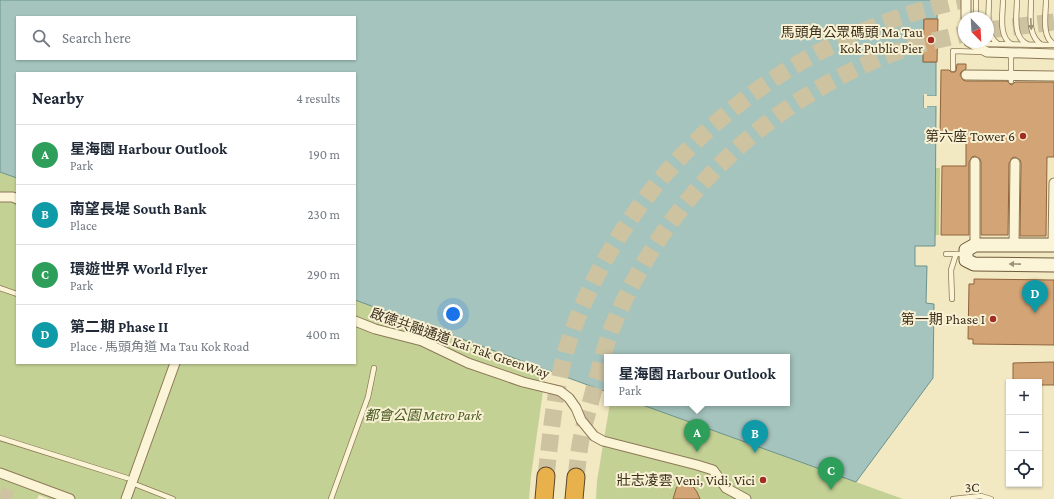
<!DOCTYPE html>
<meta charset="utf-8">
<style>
body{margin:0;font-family:"Crimson Pro","Noto Sans TC",serif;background:#f2f2f3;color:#1f2937}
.controls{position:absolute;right:12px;bottom:12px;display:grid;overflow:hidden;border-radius:0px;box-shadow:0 1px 3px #0004}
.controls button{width:36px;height:36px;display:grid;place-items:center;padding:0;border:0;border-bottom:1px solid #e0e1e3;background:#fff;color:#1f2937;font:20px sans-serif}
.compass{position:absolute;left:958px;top:12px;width:36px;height:36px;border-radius:50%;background:#fff;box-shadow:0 1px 3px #0004;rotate:156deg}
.you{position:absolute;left:453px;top:314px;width:14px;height:14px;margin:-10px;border:3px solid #fff;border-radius:50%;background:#1a73e8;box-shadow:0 0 0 6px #1a73e833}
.badge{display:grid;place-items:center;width:26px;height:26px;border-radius:50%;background:#1a73e8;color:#fff;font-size:13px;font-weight:700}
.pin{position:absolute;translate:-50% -33px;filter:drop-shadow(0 1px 2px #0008)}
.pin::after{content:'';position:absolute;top:21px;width:14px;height:12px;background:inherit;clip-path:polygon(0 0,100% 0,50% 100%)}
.popup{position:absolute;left:604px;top:354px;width:186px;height:52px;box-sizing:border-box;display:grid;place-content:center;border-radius:0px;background:#fff;filter:drop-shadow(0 1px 3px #0005);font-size:13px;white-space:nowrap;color:#747a83}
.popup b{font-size:15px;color:#1f2937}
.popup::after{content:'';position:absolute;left:50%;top:100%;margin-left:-8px;border:8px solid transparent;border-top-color:#fff}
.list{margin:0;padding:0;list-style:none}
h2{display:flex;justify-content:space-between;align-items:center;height:52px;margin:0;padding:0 16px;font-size:17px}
h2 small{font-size:13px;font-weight:400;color:#747a83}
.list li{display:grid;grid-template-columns:26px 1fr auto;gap:12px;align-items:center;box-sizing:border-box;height:60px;padding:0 16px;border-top:1px solid #e0e1e3}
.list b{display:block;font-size:15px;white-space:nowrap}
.list p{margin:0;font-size:13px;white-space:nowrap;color:#747a83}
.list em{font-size:13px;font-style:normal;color:#747a83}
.icon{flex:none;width:22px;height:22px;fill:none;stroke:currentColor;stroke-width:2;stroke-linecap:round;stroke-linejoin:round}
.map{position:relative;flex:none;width:1054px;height:499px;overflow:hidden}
.search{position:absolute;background:#fff;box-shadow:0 1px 3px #0004;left:16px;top:16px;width:340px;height:44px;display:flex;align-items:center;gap:10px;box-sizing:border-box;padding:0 14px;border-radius:0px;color:#747a83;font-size:15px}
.panel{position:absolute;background:#fff;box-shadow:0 1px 3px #0004;left:16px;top:72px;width:340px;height:292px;border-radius:0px}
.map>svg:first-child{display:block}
.green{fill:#c4d195}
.water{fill:#a5c4be;stroke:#6b938d;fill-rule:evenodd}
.pier{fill:#f2e8c2}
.building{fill:#d3a475;stroke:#8f643b}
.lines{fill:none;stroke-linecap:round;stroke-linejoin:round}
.secondary-tunnel{stroke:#cec3a1;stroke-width:13;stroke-dasharray:13 6;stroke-linecap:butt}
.highway-tunnel{stroke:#cec3a1;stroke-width:17;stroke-dasharray:17 8;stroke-linecap:butt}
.lane-casing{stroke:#8d7957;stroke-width:6}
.street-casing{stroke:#8d7957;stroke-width:11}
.secondary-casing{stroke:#6f5a3b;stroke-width:15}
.highway-casing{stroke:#5b462c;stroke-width:19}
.lane{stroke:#fbf4d6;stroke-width:4.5}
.street{stroke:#fbf4d6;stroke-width:9}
.secondary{stroke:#fbf4d6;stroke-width:13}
.highway{stroke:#e8b14c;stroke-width:17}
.oneway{fill:#9c927a}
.poi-dot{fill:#a22d22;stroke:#f8f1d3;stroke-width:1.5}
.labels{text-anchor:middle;stroke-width:4;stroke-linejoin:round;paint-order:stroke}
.poi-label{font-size:14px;fill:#3c2f1d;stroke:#f8f1d3;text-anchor:end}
.street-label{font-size:14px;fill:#3c2f1d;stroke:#f8f1d3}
.park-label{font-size:14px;font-style:italic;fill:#475a22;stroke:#f8f1d3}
</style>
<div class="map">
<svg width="1054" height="499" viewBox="0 0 1054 499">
<rect width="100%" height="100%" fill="#f2e8c2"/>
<g class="green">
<polygon points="936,168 940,168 939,235 935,235"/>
<polygon points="0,172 17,178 17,363 355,363 355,300 546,370 531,476 529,499 49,499 39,495 37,499 0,499"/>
<polygon points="610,403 637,403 903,499 596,499 597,481"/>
</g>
<path class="water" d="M 0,0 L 938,0 L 937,19 L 924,19 L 923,62 L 936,62 L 936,96 L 927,96 L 924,95 L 924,108 L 927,106 L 936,106 L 935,246 L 915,246 L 915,266 L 927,266 L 926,303 L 934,304 L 933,378 L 856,482 L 637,403 L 787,403 L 787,357 L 607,357 L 607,392 L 355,300 L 355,73 L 17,73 L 17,178 L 0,172 ZM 17,17 L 355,17 L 355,59 L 17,59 Z"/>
<polygon class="pier" points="924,94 927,94 927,96 936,96 936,98 926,98 926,104 936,104 936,106 927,106 927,108 924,108"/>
<g class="building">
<polygon points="924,19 938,19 937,62 923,62"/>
<polygon points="957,64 966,64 966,69 961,72 960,75 963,80 966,81 1007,81 1011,85 1013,84 1015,82 1054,82 1054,157 1047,157 1046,236 1020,236 1021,163 1020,160 1015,157 1012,158 1009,163 1008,235 981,235 981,162 980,159 975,156 972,157 969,162 969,235 941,235 942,166 966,166 966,136 940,137 941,70 949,70 951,72 955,72 956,71"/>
<polygon points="974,279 1054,280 1054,345 973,344 973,339 968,339 969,284 974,284"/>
<polygon points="1054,362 1054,385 1039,385 1039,382 1013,382 1013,363"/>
<polygon points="683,484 692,485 697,492 700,499 673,499 676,489 678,485"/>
</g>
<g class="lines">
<polyline class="secondary-tunnel" points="0,493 17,499"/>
<g class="highway-tunnel">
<polyline points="988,30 1054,22"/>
<path d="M 546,476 C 551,432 555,387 568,344 C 627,167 782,37 964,0"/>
<path d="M 576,477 C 578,462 579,446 583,430 C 587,414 592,398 596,381 C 602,361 606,340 615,321 C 667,197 770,98 896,52 C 918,44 941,39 964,34"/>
</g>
<g class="lane-casing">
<g id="lane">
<path d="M 989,0 C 989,13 985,35 997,43"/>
<path d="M 1003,0 C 1003,13 998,36 1011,44"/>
<path d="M 1017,0 C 1017,14 1012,37 1027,44"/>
<path d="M 1031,0 C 1031,15 1027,36 1042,45"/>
<path d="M 1046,0 C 1046,13 1041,37 1054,44"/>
<polyline points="976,18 976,0"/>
<polyline points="982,42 988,44 1054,45"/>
<polyline points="953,69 953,51 983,52"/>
<polyline points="1011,81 1011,53"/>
<polyline points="946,254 959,254"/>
<polyline points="0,288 17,294"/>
<polyline points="952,299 951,270 956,254"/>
<polyline points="0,438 127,478"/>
<polyline points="137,485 173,499"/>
<polyline points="331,499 368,397 374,368"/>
<polyline points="953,499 981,496 991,499"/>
</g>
</g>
<g class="street-casing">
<g id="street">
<polyline points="966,0 966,18"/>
<polyline points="969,42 987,52 1054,54"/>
<polyline points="966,75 1054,76"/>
<polyline points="0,197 13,197 17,199"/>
<polyline points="975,245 975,162"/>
<polyline points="1014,245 1015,163"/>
<polyline points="1053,245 1054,183"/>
<polyline points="355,321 375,329 422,341 468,363 523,382 560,391 569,398 576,408 581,420 594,436 603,441 697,465 713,470 726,488 746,499"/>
<polyline points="0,473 70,499"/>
<polyline points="126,499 175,363"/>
</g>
</g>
<g class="secondary-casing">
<polyline id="secondary" points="1054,245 975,245 966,250 966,260 974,264 1054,265"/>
</g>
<g class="highway-casing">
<g id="highway">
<polyline points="544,499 546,476"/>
<polyline points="574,499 576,477"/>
</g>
</g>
<use href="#lane" class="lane"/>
<use href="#street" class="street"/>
<use href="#secondary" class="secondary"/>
<use href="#highway" class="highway"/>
</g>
<defs><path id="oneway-solid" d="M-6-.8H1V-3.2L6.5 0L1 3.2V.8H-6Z"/></defs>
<g class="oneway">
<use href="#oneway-solid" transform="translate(1031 24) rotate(87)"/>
<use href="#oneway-solid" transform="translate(1015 264) rotate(-179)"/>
</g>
<g class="poi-dot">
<circle cx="931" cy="40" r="4"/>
<circle cx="1023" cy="136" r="4"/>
<circle cx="993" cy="319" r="4"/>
<circle cx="763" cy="480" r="4"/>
</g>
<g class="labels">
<g class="poi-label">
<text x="923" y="37">馬頭角公眾碼頭 Ma Tau<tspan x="923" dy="16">Kok Public Pier</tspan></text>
<text x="1015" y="141">第六座 Tower 6</text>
<text x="985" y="324">第一期 Phase I</text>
<text x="755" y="485">壯志凌雲 Veni, Vidi, Vici</text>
</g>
<g class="street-label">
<text transform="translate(460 343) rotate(19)" y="5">啟德共融通道 Kai Tak GreenWay</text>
<text transform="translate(972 487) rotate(-1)" y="5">3C</text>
</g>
<g class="park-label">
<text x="423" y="420">都會公園 Metro Park</text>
</g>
</g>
</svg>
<div class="controls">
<button>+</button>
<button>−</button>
<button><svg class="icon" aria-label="locate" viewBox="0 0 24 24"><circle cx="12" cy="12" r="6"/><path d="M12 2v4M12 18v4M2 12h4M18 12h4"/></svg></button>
</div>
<svg class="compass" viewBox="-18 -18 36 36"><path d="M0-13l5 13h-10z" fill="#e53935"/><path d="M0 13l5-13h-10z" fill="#747a83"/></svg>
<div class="you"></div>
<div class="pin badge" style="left:697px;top:452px;background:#2e9e5b">A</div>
<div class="popup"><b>星海園 Harbour Outlook</b>Park</div>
<div class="pin badge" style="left:755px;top:453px;background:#0f9aa8">B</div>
<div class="pin badge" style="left:831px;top:490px;background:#2e9e5b">C</div>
<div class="pin badge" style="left:1035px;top:313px;background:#0f9aa8">D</div>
<div class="search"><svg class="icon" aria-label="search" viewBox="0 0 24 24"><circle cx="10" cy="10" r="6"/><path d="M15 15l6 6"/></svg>Search here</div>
<section class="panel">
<h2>Nearby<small>4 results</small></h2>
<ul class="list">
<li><span class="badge" style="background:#2e9e5b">A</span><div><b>星海園 Harbour Outlook</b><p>Park</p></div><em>190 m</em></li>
<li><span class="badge" style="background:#0f9aa8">B</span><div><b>南望長堤 South Bank</b><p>Place</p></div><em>230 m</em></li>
<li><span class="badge" style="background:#2e9e5b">C</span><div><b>環遊世界 World Flyer</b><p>Park</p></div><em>290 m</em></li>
<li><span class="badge" style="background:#0f9aa8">D</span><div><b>第二期 Phase II</b><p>Place · 馬頭角道 Ma Tau Kok Road</p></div><em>400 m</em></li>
</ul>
</section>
</div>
